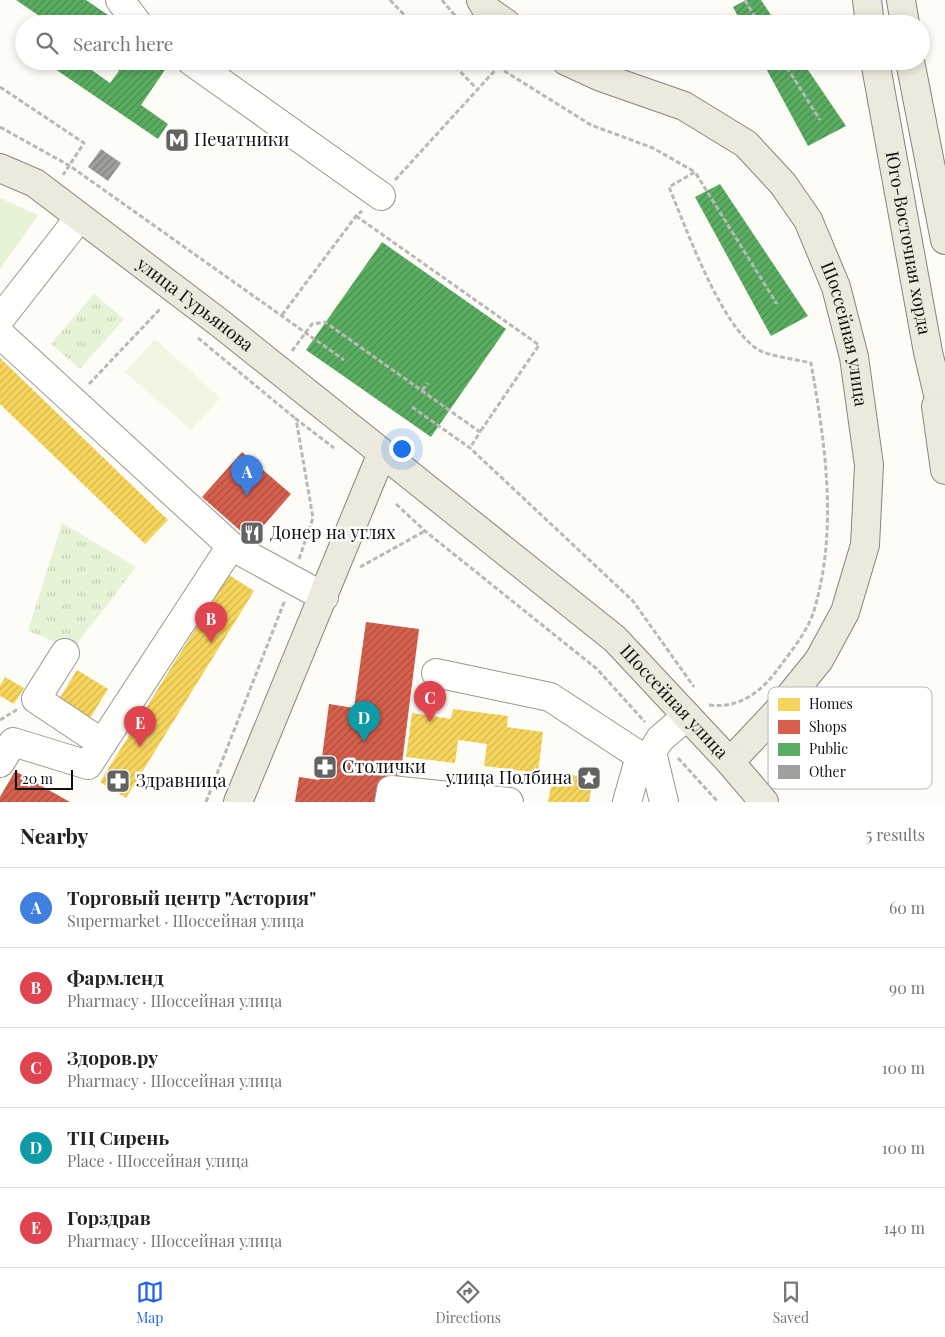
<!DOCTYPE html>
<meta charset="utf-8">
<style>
body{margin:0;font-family:"Playfair Display",serif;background:#f2f2f2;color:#222}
.scale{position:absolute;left:15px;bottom:12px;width:58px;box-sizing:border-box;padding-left:5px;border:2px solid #111;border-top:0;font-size:14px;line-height:18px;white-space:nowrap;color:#111;-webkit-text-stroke:4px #fff;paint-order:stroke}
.you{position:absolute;left:401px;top:448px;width:18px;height:18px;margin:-12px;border:4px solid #fff;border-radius:50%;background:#1a73e8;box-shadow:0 0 0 8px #1a73e833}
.badge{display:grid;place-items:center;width:32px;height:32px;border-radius:50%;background:#2563eb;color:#fff;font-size:16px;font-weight:700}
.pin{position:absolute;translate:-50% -41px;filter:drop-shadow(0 1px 2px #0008)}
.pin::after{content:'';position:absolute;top:26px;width:18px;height:15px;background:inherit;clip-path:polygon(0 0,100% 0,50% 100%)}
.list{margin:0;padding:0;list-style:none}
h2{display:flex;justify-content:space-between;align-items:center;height:65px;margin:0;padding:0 20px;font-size:21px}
h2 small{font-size:16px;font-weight:400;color:#767676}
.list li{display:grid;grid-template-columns:32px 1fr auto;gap:15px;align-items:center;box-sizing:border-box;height:80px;padding:0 20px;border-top:1px solid #e0e0e0}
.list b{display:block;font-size:19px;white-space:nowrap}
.list p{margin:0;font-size:16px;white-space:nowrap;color:#767676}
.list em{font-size:16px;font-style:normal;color:#767676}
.icon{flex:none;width:28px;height:28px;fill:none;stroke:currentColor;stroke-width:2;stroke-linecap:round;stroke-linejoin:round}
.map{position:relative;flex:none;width:945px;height:802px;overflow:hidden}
.search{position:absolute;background:#fff;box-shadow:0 2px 8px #0003;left:15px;right:15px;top:15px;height:55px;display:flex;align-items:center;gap:12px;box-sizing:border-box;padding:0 18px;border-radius:28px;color:#767676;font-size:19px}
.sheet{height:465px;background:#fff}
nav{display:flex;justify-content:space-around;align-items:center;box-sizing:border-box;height:70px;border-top:1px solid #e0e0e0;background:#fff;font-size:14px;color:#767676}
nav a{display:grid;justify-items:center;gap:2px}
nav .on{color:#2563eb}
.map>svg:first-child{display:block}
.grass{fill:#e7f3d7}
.park{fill:url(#park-tufts)}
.pitch{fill:#f0f6e1}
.homes{fill:url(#homes-hatch)}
.shops{fill:url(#shops-hatch)}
.public{fill:url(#public-hatch)}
.building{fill:url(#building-hatch)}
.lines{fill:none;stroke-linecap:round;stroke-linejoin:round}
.minor-casing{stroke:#979795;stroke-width:30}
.major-casing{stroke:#858482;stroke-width:30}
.path{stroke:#b9b9b8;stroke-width:3;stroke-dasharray:5 2.5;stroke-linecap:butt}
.minor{stroke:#fffffe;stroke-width:28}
.major{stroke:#ede9dc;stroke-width:28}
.labels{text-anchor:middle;stroke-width:5;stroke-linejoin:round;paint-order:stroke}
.poi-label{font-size:18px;fill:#111;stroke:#fff;text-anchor:start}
.street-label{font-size:18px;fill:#111;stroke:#fff}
.key{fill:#fff;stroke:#b8b8b8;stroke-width:1}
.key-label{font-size:14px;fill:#111}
</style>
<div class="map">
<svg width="945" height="802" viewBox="0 0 945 802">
<defs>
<pattern id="park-tufts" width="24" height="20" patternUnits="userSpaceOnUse" patternTransform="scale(1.25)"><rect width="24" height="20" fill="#e7f3d7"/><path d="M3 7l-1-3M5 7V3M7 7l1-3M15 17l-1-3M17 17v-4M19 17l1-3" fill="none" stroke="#c5cfb8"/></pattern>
<pattern id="homes-hatch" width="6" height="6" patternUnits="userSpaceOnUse" patternTransform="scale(1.25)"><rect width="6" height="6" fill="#f6d55c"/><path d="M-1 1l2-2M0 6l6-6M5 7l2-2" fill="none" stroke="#d2b64f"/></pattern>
<pattern id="shops-hatch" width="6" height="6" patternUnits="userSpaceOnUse" patternTransform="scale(1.25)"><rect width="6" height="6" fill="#d6604d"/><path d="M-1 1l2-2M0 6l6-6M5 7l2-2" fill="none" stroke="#ac4e3f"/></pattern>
<pattern id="public-hatch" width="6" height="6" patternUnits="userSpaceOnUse" patternTransform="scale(1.25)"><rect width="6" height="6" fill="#5aae61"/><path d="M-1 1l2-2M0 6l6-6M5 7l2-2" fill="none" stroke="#498c4f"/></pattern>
<pattern id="building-hatch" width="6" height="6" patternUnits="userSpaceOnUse" patternTransform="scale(1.25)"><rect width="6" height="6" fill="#a19f9c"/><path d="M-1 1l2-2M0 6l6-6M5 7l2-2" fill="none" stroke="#82807e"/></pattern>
</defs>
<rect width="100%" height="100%" fill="#fdfcf7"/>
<polygon class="grass" points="0,198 38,215 0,269"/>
<g class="park">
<polygon points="94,294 124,319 80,369 51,344"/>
<polygon points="62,523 136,567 73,649 28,631"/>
</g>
<polygon class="pitch" points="155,339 220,398 191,430 125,372"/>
<g class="homes">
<polygon points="0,358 168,520 145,544 0,404"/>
<polygon points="229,575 254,591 126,798 100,782"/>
<polygon points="77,670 108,689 87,723 56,704"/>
<polygon points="5,677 24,688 14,704 0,696 0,686"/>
<polygon points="453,709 508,716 507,727 543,732 538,773 484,766 487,744 458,740 455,763 406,757 412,713 451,719"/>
<polygon points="554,772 593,779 589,802 548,802"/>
</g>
<g class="shops">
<polygon points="242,452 291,494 251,540 202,497"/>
<polygon points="366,622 419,629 399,787 377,802 295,802 299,777 319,780 329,704 354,708"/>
<polygon points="15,771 70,802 0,802 0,797"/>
</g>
<g class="public">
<polygon points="16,0 86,0 121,24 51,24"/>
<polygon points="746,0 761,0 777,24 742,24 733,7"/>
<polygon points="61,61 79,61 110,83 119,71 105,61 171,61 141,105 168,124 158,139 55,69"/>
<polygon points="762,61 802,61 846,126 808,146"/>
<polygon points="720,184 808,316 771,336 695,197"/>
<polygon points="382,242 506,329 431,437 306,350"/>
</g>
<polygon class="building" points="101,149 121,163 108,181 88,167"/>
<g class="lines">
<g class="minor-casing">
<g id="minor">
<polyline points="120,0 138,24"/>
<polyline points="191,61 381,196"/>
<polyline points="0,319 69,231 78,216"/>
<polyline points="0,334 231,546 88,765 13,742 0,763"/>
<polyline points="231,546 324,597"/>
<polyline points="65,653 36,699 102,743"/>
<polyline points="436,673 550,697 640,756"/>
<polyline points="652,752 664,802"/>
<polyline points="389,802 391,790 509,802"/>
<polyline points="627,802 640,756 652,752 660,739 687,716"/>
</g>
</g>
<g class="major-casing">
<g id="major">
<polyline points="481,0 487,10 507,24"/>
<polyline points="867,0 870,24"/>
<polyline points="901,0 905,24"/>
<path id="s1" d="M 566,61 L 601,77 L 684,106 L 746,144 L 783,184 L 808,220 L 836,287 L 854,357 L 869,465 L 865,545 L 845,612 L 819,660 L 777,712 L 730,762"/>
<path id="s2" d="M 875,61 L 928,352 L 945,424"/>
<polyline points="910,61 945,240"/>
<path id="s3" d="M 0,168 L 35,183 L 221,324 L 615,639 L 730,762 L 764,802"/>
<polyline points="936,406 945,470"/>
<polyline points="238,802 382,453"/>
</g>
</g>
<g class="path">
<polyline points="390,0 413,24"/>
<polyline points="442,0 462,24"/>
<polyline points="745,0 759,24"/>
<polyline points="450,61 476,88"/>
<polyline points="493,61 498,67 591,125 653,148 695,172"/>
<polyline points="783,61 820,120"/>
<polyline points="0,87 84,143 63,175"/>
<polyline points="0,127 70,166 344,360"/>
<polyline points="395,180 498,67"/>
<polyline points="356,216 539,345 480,432"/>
<polyline points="282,315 356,216 362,211"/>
<polyline points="198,338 296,419"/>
<polyline points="292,351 312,324 325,322 480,432 470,448"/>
<polyline points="89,384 161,308"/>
<polyline points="422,390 428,383"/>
<polyline points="412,407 470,448 633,601 694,687"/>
<polyline points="396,504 425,531 597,669 645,722"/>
<polyline points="299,559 313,518 296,419 334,448"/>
<polyline points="360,567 425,531"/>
<path d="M 709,705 C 739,709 761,692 778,669 C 792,650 809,630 815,607 C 838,527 825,443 811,363 C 799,360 768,356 759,350 C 722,329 686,228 669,187 L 695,172 L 777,304"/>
<polyline points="0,720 18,709"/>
<polyline points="678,758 718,802"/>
<polyline points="206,802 285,600"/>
</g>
<use href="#minor" class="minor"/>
<use href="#major" class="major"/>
</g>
<defs>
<g id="metro-square" transform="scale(1.25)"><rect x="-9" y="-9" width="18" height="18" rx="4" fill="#646362" stroke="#fff"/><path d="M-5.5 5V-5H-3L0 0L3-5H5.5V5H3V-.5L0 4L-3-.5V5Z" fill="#fff"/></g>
<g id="restaurant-square" transform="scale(1.25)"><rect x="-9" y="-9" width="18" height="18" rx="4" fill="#646362" stroke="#fff"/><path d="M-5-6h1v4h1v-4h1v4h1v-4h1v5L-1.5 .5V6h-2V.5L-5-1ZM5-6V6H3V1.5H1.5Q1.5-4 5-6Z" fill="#fff"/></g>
<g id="pharmacy-square" transform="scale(1.25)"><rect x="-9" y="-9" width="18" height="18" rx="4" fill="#646362" stroke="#fff"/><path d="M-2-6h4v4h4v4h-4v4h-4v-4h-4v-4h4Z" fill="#fff"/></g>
<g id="sight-square" transform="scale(1.25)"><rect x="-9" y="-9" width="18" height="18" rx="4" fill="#646362" stroke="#fff"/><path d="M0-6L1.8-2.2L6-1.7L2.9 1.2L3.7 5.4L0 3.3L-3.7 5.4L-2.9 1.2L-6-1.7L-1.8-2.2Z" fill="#fff"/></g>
</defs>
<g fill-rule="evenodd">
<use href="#metro-square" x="177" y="140"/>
<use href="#restaurant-square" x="252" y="533"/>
<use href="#pharmacy-square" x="325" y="767"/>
<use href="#sight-square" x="589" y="778"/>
<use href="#pharmacy-square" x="118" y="781"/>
</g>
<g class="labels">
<g class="poi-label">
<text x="194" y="146">Печатники</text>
<text x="270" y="539">Донер на углях</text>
<text x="342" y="773">Столички</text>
<text x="572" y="784" text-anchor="end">улица Полбина</text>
<text x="136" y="787">Здравница</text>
</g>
<g class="street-label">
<text dy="6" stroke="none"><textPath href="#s2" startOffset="185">Юго-Восточная хорда</textPath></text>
<text dy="6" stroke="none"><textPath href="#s3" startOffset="239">улица Гурьянова</textPath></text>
<text dy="6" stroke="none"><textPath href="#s1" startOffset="418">Шоссейная улица</textPath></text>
<text dy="6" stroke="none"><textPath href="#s3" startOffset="862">Шоссейная улица</textPath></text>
</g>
</g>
<rect x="768" y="687" width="164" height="102" rx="8" class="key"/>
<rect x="778" y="698" width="22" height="13" fill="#f6d55c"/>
<rect x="778" y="720" width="22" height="14" fill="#d6604d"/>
<rect x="778" y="743" width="22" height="13" fill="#5aae61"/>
<rect x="778" y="765" width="22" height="14" fill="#a19f9c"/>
<g class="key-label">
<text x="809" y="709">Homes</text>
<text x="809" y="732">Shops</text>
<text x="809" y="754">Public</text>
<text x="809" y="777">Other</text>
</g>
</svg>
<div class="scale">20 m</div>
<div class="you"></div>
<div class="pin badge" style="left:247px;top:496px;background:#3f7fe0">A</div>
<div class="pin badge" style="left:211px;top:643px;background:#e0444e">B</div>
<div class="pin badge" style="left:430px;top:722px;background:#e0444e">C</div>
<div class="pin badge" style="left:364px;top:742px;background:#0f9aa8">D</div>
<div class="pin badge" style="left:140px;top:747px;background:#e0444e">E</div>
<div class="search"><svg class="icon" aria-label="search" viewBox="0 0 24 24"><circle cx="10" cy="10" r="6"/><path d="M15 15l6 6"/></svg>Search here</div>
</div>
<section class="sheet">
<h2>Nearby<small>5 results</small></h2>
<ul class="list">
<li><span class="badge" style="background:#3f7fe0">A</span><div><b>Торговый центр &quot;Астория&quot;</b><p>Supermarket · Шоссейная улица</p></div><em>60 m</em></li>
<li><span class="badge" style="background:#e0444e">B</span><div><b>Фармленд</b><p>Pharmacy · Шоссейная улица</p></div><em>90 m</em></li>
<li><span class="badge" style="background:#e0444e">C</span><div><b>Здоров.ру</b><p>Pharmacy · Шоссейная улица</p></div><em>100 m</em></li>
<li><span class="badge" style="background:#0f9aa8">D</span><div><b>ТЦ Сирень</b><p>Place · Шоссейная улица</p></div><em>100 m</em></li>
<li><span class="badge" style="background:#e0444e">E</span><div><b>Горздрав</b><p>Pharmacy · Шоссейная улица</p></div><em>140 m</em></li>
</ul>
</section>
<nav>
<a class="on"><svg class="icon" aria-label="map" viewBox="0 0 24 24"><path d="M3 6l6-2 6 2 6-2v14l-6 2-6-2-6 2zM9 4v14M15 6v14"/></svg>Map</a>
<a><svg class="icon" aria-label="directions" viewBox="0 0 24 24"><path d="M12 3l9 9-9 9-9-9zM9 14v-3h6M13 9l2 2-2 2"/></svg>Directions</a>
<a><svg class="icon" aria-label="saved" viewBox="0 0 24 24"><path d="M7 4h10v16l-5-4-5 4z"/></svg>Saved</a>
</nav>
